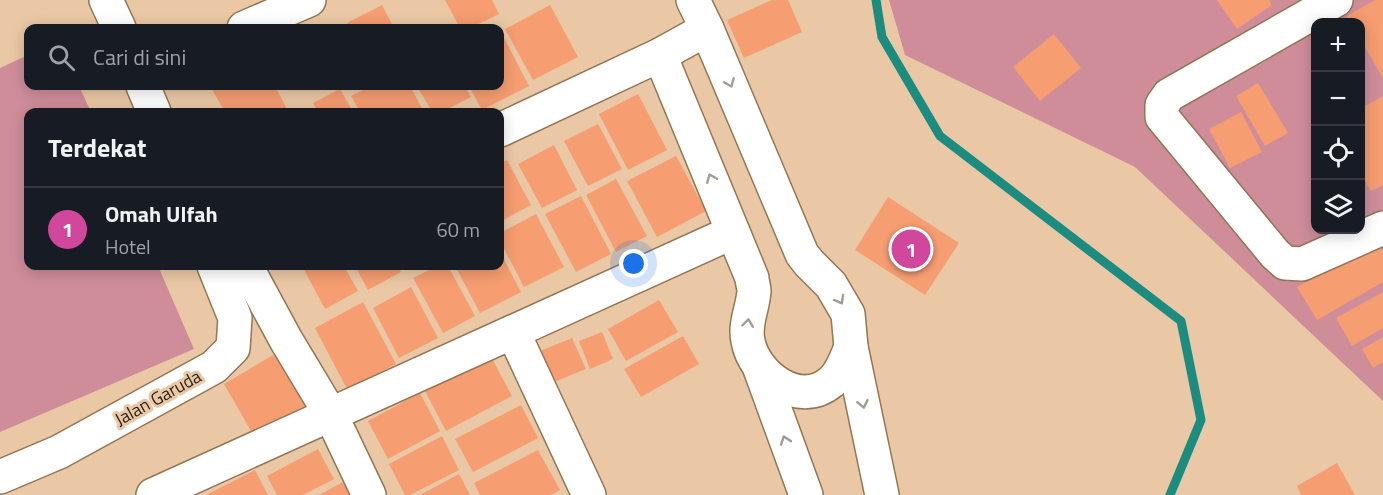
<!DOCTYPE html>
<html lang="id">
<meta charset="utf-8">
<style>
body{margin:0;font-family:"Titillium Web",sans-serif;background:#242831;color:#f1f3f6}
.controls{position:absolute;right:18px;top:18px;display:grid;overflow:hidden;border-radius:12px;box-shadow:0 3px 15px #0003}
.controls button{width:54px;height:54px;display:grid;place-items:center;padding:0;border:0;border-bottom:2px solid #363941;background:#171b24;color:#f1f3f6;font:30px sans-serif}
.you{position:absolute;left:634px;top:264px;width:21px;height:21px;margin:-15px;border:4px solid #fff;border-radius:50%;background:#1a73e8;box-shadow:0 0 0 9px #1a73e833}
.badge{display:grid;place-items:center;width:39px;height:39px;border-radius:50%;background:#7c3aed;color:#fff;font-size:20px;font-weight:700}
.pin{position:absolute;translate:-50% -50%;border:3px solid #fff;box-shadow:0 2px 6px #0006}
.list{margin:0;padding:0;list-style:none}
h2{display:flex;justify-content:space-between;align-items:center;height:78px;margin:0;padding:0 24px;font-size:26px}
h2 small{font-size:20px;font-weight:400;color:#9ea1a6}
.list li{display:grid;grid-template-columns:39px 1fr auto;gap:18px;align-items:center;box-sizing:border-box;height:84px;padding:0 24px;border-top:2px solid #363941}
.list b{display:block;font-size:22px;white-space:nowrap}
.list p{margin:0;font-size:20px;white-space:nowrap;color:#9ea1a6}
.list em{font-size:20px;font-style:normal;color:#9ea1a6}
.icon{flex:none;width:33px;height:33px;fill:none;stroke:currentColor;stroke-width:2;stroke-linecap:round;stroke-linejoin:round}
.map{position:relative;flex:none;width:1383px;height:495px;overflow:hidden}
.search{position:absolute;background:#171b24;box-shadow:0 3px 15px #0003;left:24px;top:24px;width:480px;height:66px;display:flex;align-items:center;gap:15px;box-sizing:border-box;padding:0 21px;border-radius:12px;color:#9ea1a6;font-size:22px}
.panel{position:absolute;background:#171b24;box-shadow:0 3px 15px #0003;left:24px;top:108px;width:480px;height:162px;border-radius:12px}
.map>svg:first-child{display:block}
.green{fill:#cf8d9a;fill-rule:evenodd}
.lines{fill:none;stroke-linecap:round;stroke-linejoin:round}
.stream{stroke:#1c8c80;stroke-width:9}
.building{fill:#f69d71}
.minor-casing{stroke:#947554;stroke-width:36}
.minor{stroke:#fff;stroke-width:33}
.oneway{stroke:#a19c96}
.labels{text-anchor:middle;stroke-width:6;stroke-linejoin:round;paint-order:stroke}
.street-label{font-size:18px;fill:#2f2215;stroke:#ebc8a5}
</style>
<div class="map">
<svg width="1383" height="495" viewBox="0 0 1383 495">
<rect width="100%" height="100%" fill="#ebc8a5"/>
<g class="green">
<path d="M 889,0 L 1383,0 L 1383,401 L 1135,167 L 905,55 ZM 1316,22 L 1360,22 L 1360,230 L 1316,230 Z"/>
<polygon points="28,55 28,86 79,86 91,112 28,112 28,266 158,266 194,349 0,432 0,68"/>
</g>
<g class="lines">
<polyline class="stream" points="876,0 882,37 940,136 1181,321 1201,420 1170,495"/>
</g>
<g class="building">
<polygon points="445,0 492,0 499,14 470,28 460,28"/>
<polygon points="772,0 788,0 802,32 744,58 727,20"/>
<polygon points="1217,0 1269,0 1272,5 1237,29"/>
<polygon points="1375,0 1383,0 1383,78 1360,39 1360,22 1351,22 1347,16"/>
<polygon points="382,5 394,28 350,28 347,23"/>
<polygon points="550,5 578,57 533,80 505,29"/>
<polygon points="500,30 529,86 482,110 469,86 500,86"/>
<polygon points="1054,34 1081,68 1040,101 1013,67"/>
<polygon points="1258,83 1288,133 1265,146 1236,96"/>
<polygon points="210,86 275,86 287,109 279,112 225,112"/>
<polygon points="371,86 410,86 424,112 360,112 351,96"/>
<polygon points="417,86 465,86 471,97 442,112 432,112"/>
<polygon points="340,89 353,112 318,112 313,103"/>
<polygon points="638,94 667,150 628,170 599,114"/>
<polygon points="1383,96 1383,185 1371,191 1360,172 1360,109"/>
<polygon points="1241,112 1262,152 1230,168 1209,129"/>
<polygon points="598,124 622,169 588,186 564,141"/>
<polygon points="554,145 577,190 542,208 518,164"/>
<polygon points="676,156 706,211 657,237 627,181"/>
<polygon points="507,160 531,205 500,222 500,164"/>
<polygon points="616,179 647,236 616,252 586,195"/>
<polygon points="581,196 611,254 576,272 545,214"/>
<polygon points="888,197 959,243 925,295 855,250"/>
<polygon points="536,214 564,267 524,287 500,241 500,233"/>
<polygon points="1378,242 1383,251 1383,282 1317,320 1297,287"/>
<polygon points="500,252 521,292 480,313 455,266 500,266"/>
<polygon points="302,266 344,266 358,291 325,309"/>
<polygon points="355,266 397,266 401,272 368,290"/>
<polygon points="437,266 448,266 475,316 443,333 413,278"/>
<polygon points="411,287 438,338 399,358 373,308"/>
<polygon points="1383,292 1383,328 1352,346 1336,318"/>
<polygon points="659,300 678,332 626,361 608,329"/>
<polygon points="363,302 396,364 347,389 315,328"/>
<polygon points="602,332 613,359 590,369 579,341"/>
<polygon points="683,336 699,364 641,397 624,369"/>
<polygon points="1383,337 1383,362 1373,368 1362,349"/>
<polygon points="572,338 586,369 554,382 540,351"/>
<polygon points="275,354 307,409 255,438 224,384"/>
<polygon points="490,355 512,396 446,431 424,389"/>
<polygon points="420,393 440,431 388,459 368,421"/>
<polygon points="521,405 538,438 473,472 455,439"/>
<polygon points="442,436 459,470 410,495 405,495 389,464"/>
<polygon points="318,449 334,479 303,495 277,495 267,476"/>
<polygon points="538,450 560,490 551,495 480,495 474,483"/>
<polygon points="1337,463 1355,495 1301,495 1297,486"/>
<polygon points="255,470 268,495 206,495"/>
<polygon points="459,474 470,495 420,495"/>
<polygon points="343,482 350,495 319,495"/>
</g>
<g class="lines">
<g class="minor-casing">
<g id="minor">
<polyline points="106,0 119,28"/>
<polyline points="693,0 707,29 802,254 809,263 831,285 848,314 851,347 882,495"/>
<polyline points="1336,0 1169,95 1162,105 1162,117 1275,254 1285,263 1302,264 1383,228"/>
<polyline points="244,28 309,0"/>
<path d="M 660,55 L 752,278 C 752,282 754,287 754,291 C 753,308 744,324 748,341 C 754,375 799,409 831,382 C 841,374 846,359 851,347"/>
<polyline points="143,86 154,112"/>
<polyline points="500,130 660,55 707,29"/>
<polyline points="246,266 286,340 331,415 369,495"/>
<polyline points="513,332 589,495"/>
<polyline points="759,366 806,495"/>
<polyline points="0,477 59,452 214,367 233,348 235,318 214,266"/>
<polyline points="153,495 733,232"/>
</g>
</g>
<use href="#minor" class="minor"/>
</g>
<defs><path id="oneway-chevron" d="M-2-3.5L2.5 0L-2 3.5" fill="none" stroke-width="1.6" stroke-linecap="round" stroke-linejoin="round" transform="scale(1.5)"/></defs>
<g class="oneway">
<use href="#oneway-chevron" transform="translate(730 83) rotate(67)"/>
<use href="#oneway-chevron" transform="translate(711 178) rotate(-112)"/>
<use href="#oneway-chevron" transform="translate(840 300) rotate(61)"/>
<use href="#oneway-chevron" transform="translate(748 323) rotate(-83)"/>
<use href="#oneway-chevron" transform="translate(863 404) rotate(78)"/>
<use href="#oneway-chevron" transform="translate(785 440) rotate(-109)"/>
</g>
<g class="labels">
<g class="street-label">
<text transform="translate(158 398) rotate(-29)" y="6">Jalan Garuda</text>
</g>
</g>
</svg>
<div class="controls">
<button>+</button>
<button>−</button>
<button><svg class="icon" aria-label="locate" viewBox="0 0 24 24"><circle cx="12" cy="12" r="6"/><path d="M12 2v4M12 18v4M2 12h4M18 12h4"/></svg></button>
<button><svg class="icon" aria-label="layers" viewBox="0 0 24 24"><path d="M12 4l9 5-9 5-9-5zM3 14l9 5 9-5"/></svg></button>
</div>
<div class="you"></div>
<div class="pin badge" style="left:911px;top:249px;background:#d1479c">1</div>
<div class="search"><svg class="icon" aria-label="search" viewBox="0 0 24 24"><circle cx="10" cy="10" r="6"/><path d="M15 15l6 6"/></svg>Cari di sini</div>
<section class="panel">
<h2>Terdekat<small></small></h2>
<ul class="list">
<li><span class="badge" style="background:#d1479c">1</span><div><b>Omah Ulfah</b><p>Hotel</p></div><em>60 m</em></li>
</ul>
</section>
</div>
